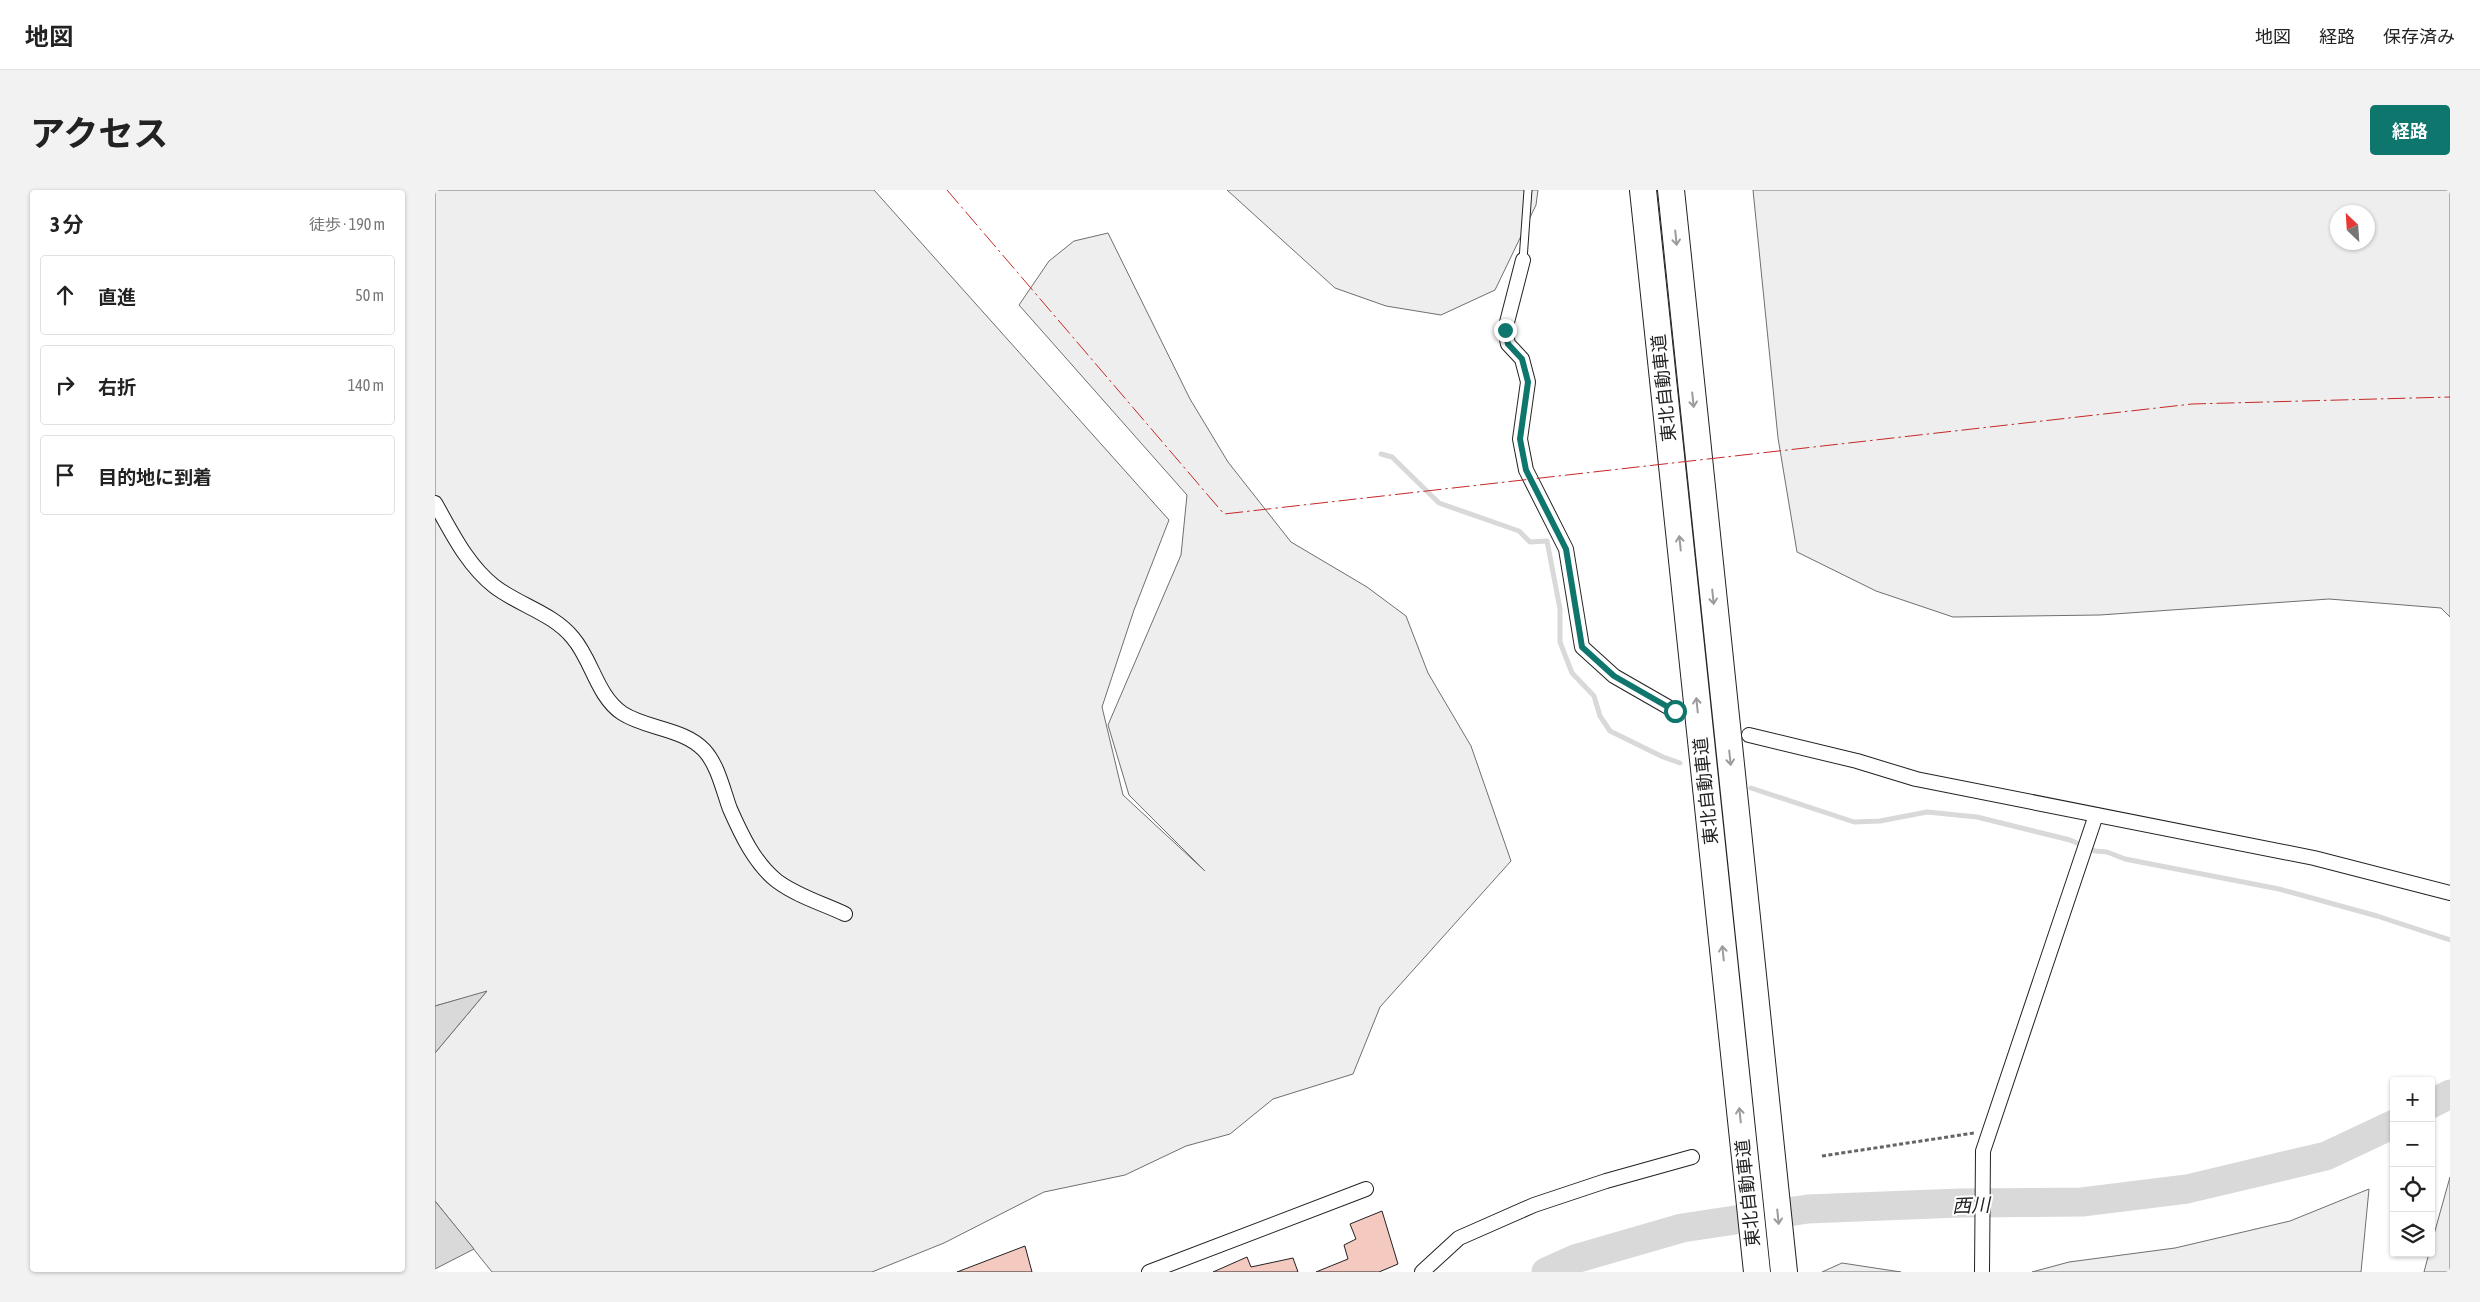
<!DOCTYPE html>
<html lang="ja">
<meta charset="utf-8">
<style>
body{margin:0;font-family:"Asap Condensed","Noto Sans JP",sans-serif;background:#f2f2f2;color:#222}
.controls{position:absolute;right:15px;bottom:15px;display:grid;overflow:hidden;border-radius:5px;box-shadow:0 1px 4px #0004}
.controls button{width:45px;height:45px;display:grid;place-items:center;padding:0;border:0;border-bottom:1px solid #e0e0e0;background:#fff;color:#222;font:25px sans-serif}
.compass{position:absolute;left:1895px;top:15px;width:45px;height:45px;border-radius:50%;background:#fff;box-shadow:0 1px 4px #0004;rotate:335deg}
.stop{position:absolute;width:15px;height:15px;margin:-11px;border:4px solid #0f766e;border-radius:50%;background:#fff}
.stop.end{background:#0f766e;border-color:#fff;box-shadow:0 1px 5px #0008}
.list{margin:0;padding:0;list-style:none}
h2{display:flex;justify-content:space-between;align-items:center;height:65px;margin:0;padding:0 20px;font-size:21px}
h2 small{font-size:16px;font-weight:400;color:#767676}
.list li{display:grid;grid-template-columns:32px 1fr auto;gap:15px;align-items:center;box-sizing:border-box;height:80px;margin:0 10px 10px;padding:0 10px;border:1px solid #e0e0e0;border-radius:5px}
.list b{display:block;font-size:19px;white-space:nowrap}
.list em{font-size:16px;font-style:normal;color:#767676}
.icon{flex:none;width:28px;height:28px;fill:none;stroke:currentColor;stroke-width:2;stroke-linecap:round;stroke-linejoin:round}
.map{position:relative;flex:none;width:2015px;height:1082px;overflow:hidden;border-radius:5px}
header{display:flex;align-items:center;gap:30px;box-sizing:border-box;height:70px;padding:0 25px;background:#fff;border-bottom:1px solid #e0e0e0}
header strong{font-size:24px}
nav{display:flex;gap:28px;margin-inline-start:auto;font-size:18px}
.intro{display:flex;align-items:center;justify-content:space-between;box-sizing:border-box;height:120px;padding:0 30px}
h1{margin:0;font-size:35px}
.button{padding:12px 22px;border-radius:5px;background:#0f766e;color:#fff;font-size:18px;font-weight:700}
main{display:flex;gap:30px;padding:0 30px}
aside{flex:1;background:#fff;border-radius:5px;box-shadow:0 1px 4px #0004}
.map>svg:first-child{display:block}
.green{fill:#eee;stroke:#6f6f6f;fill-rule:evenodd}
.water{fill:#d9d9d9;stroke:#6f6f6f}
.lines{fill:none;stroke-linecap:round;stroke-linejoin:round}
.stream{stroke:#d9d9d9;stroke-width:5}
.river{stroke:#d9d9d9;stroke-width:29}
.building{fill:#f3c9c0;stroke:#222}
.service-casing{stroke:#222;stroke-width:9}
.minor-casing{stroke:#222;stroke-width:16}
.motorway-casing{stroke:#222;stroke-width:28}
.path{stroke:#646464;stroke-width:3;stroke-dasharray:4 2.5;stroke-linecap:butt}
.service{stroke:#fff;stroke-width:7}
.minor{stroke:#fff;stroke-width:14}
.motorway{stroke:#fff;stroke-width:26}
.power{stroke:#c62828;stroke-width:1;stroke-dasharray:18 4 2.5 4;stroke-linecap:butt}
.oneway{stroke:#9c9c9c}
.route{stroke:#0f766e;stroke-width:6}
.labels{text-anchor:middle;stroke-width:4;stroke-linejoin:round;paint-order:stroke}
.street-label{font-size:18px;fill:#222;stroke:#fff}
.water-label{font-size:19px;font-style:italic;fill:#222;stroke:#fff}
</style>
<header>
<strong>地図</strong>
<nav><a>地図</a><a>経路</a><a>保存済み</a></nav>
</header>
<div class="intro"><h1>アクセス</h1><a class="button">経路</a></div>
<main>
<aside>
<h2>3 分<small>徒歩 · 190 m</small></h2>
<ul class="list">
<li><svg class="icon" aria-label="ahead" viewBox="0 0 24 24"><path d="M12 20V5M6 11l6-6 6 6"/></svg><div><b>直進</b></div><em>50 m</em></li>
<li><svg class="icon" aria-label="right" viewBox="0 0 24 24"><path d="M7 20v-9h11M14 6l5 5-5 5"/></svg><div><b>右折</b></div><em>140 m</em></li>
<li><svg class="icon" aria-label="arrive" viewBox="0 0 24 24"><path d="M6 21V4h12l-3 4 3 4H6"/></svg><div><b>目的地に到着</b></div></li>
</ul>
</aside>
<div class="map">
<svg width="2015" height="1082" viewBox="0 0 2015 1082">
<rect width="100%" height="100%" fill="#fff"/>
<g class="green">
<polygon points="0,0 439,0 734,330 699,420 667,517 688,605 770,681 694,605 673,535 746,365 752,305 584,115 614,71 639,51 673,43 755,209 793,272 856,352 932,397 971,426 993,483 1036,556 1076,671 945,817 918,884 838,909 795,944 751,956 690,985 609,1002 509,1053 437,1082 57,1082 0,1011 0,863 51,802 0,816"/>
<polygon points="792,0 1103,0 1101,15 1060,100 1006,125 951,116 900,98"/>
<path d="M 1318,0 L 2015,0 L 2015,427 L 2006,418 L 1894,409 L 1665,425 L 1518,427 L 1441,401 L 1362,362 L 1343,248 ZM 1902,22 L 1932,22 L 1932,52 L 1902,52 Z"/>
<polygon points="2015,987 2015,1082 1989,1082 1994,1063 1996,1063 1996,1055"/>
<polygon points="1934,999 1926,1082 1597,1082 1634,1072 1740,1058 1855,1031"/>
<polygon points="1407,1073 1466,1082 1387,1082"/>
</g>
<g class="water">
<polygon points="52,801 0,863 0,816"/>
<polygon points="0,1011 39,1059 0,1079"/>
</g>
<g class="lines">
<g class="stream">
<polyline points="946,264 957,267 1004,313 1084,341 1095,352 1112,351 1125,419 1125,452 1137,483 1159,506 1165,526 1175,541 1228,567 1245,573"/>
<polyline points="1316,598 1419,632 1445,631 1492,622 1542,627 1635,650 1660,661 1672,662 1690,669 1844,699 1942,726 2015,750"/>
</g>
<g class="river">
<polyline points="1996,914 2015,904"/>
<polyline points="1111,1082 1140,1069 1247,1038 1373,1019 1524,1013 1647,1012 1752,999 1891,966 1959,934"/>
</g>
</g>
<g class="building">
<polygon points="947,1021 963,1074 944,1082 881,1082 913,1069 909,1055 921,1049 915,1034"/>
<polygon points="590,1056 597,1082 522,1082"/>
<polygon points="812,1067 816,1077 858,1068 863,1082 778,1082"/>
</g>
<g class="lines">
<g class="service-casing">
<polyline id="service" points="1088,70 1093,0"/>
</g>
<g class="minor-casing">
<g id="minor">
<polyline points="1088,70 1070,140 1073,154 1087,169 1093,192 1085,249 1091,280 1131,359 1147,457 1179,486 1240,521"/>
<path d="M 0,313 C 16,341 32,375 59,396 C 83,415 118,423 138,448 C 157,470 162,506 187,523 C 211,539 248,538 269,560 C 283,575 288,600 295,619 C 306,644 320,674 342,691 C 362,706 389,714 410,724"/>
<polyline points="1314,545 1422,571 1481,589 1879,668 2015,703"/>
<polyline points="714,1082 931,999"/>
<polyline points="987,1082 1024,1048 1099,1015 1171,991 1257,967"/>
<polyline points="1547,1082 1548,961 1661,625"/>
</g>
</g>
<g class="motorway-casing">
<g id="motorway">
<polyline points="1208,0 1322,1082"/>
<polyline points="1236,0 1349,1082"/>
</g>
</g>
<polyline class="path" points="1387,966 1539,943"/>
<use href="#service" class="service"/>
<use href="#minor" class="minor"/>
<use href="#motorway" class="motorway"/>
<polyline class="power" points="512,0 789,324 1757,214 2015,207"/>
</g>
<defs><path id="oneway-shaft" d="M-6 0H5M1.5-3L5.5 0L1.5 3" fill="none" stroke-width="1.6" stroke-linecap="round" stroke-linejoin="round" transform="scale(1.25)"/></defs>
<g class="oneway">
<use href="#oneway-shaft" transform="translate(1241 48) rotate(84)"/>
<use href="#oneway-shaft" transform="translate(1258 210) rotate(84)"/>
<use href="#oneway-shaft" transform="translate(1245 353) rotate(-96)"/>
<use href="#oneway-shaft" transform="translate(1278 407) rotate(84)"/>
<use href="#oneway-shaft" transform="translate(1262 515) rotate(-96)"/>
<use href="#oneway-shaft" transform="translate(1295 568) rotate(84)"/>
<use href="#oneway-shaft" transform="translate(1288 763) rotate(-96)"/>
<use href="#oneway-shaft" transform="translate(1305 925) rotate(-96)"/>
<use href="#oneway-shaft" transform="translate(1343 1027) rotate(84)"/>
</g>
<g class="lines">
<polyline class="route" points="1070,140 1073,154 1087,169 1093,192 1085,249 1091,280 1131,359 1147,457 1179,486 1240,521"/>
</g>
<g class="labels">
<g class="street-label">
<text transform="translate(1229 198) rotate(-96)" y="6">東北自動車道</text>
<text transform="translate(1271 601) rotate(-96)" y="6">東北自動車道</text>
<text transform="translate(1313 1003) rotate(-96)" y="6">東北自動車道</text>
</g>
<g class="water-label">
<text transform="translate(1536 1015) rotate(-2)" y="7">西川</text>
</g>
</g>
</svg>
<div class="controls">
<button>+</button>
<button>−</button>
<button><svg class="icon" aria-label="locate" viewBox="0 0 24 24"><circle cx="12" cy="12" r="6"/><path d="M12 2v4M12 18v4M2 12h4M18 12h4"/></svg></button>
<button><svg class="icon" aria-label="layers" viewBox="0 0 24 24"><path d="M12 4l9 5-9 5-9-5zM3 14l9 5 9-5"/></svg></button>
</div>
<svg class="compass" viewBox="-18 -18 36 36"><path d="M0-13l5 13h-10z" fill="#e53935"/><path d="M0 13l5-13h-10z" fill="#767676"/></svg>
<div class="stop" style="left:1240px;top:521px"></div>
<div class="stop end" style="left:1070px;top:140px"></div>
</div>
</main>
